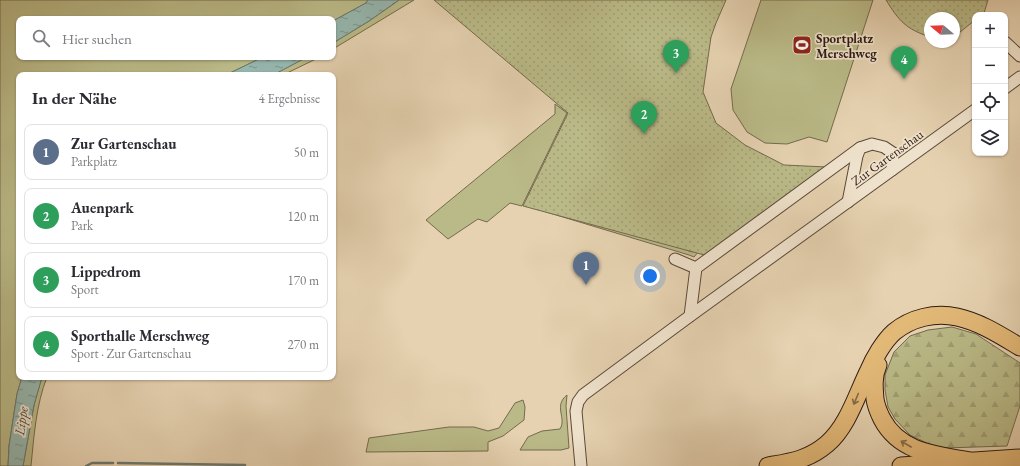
<!DOCTYPE html>
<html lang="de">
<meta charset="utf-8">
<style>
body{margin:0;font-family:"EB Garamond",serif;background:#f2f2f3;color:#2b2b33}
.controls{position:absolute;right:12px;top:12px;display:grid;overflow:hidden;border-radius:8px;box-shadow:0 1px 3px #0004}
.controls button{width:36px;height:36px;display:grid;place-items:center;padding:0;border:0;border-bottom:1px solid #e1e1e2;background:#fff;color:#2b2b33;font:20px sans-serif}
.compass{position:absolute;left:924px;top:12px;width:36px;height:36px;border-radius:50%;background:#fff;box-shadow:0 1px 3px #0004;rotate:289deg}
.you{position:absolute;left:650px;top:276px;width:14px;height:14px;margin:-10px;border:3px solid #fff;border-radius:50%;background:#1a73e8;box-shadow:0 0 0 6px #1a73e833}
.badge{display:grid;place-items:center;width:26px;height:26px;border-radius:50%;background:#111827;color:#fff;font-size:13px;font-weight:700}
.pin{position:absolute;translate:-50% -33px;filter:drop-shadow(0 1px 2px #0008)}
.pin::after{content:'';position:absolute;top:21px;width:14px;height:12px;background:inherit;clip-path:polygon(0 0,100% 0,50% 100%)}
.list{margin:0;padding:0;list-style:none}
h2{display:flex;justify-content:space-between;align-items:center;height:52px;margin:0;padding:0 16px;font-size:17px}
h2 small{font-size:13px;font-weight:400;color:#7c7c81}
.list li{display:grid;grid-template-columns:26px 1fr auto;gap:12px;align-items:center;box-sizing:border-box;height:56px;margin:0 8px 8px;padding:0 8px;border:1px solid #e1e1e2;border-radius:8px}
.list b{display:block;font-size:15px;white-space:nowrap}
.list p{margin:0;font-size:13px;white-space:nowrap;color:#7c7c81}
.list em{font-size:13px;font-style:normal;color:#7c7c81}
.icon{flex:none;width:22px;height:22px;fill:none;stroke:currentColor;stroke-width:2;stroke-linecap:round;stroke-linejoin:round}
.map{position:relative;flex:none;width:1020px;height:466px;overflow:hidden}
.search{position:absolute;background:#fff;box-shadow:0 1px 3px #0004;left:16px;top:16px;width:320px;height:44px;display:flex;align-items:center;gap:10px;box-sizing:border-box;padding:0 14px;border-radius:8px;color:#7c7c81;font-size:15px}
.panel{position:absolute;background:#fff;box-shadow:0 1px 3px #0004;left:16px;top:72px;width:320px;height:308px;border-radius:8px}
.map>svg:first-child{display:block}
.grass{fill:#baba88;stroke:#746a4e}
.forest{fill:url(#forest-firs);stroke:#746a4e}
.park{fill:url(#park-dots);stroke:#746a4e}
.water{fill:url(#water-ripples);stroke:#6c7971}
.lines{fill:none;stroke-linecap:round;stroke-linejoin:round}
.stream{stroke:#6c7971;stroke-width:2.5}
.minor-casing{stroke:#5b493a;stroke-width:13}
.highway-casing{stroke:#2d1b13;stroke-width:19}
.minor{stroke:#efe2cc;stroke-width:11}
.highway{stroke:#e3b978;stroke-width:17}
.oneway{stroke:#886a46}
.labels{text-anchor:middle;stroke-width:3.5;stroke-linejoin:round;paint-order:stroke}
.poi-label{font-size:13px;font-weight:bold;fill:#2d1b13;stroke:#efe2cc;text-anchor:start}
.street-label{font-size:13px;fill:#2d1b13;stroke:#efe2cc}
.water-label{font-size:14px;font-style:italic;fill:#4c4a42;stroke:#efe2cc}
</style>
<div class="map">
<svg width="1020" height="466" viewBox="0 0 1020 466">
<defs>
<pattern id="forest-firs" width="22" height="20" patternUnits="userSpaceOnUse"><rect width="22" height="20" fill="#baba88"/><path d="M5 1l3.5 6h-7zM16 11l3.5 6h-7z" fill="#a09f74"/></pattern>
<pattern id="park-dots" width="8" height="8" patternUnits="userSpaceOnUse"><rect width="8" height="8" fill="#baba88"/><path d="M2 2h.1M6 6h.1" fill="none" stroke="#a09f74" stroke-width="1.8" stroke-linecap="round"/></pattern>
<pattern id="water-ripples" width="26" height="14" patternUnits="userSpaceOnUse"><rect width="26" height="14" fill="#96b7af"/><path d="M2 4q2-2 4 0t4 0M15 11q2-2 4 0t4 0" fill="none" stroke="#7b948d"/></pattern>
</defs>
<rect width="100%" height="100%" fill="#e6d2b1"/>
<filter id="stains"><feTurbulence type="fractalNoise" baseFrequency=".005" numOctaves="4"/><feColorMatrix values="0 0 0 0 .2 0 0 0 0 .09 0 0 0 0 .02 0 0 0 .5 -.17"/></filter>
<radialGradient id="worn" r=".72"><stop offset=".6" stop-color="#630" stop-opacity="0"/><stop offset="1" stop-color="#630" stop-opacity=".3"/></radialGradient>
<g class="grass">
<polygon points="0,0 368,0 366,3 333,21 333,19 19,19 19,57 263,57 226,75 19,75 19,377 22,377 17,394 9,446 8,466 0,466"/>
<polygon points="399,0 414,0 333,49 333,43 369,21"/>
<polygon points="761,0 873,0 827,142 809,137 787,144 765,143 747,132 733,110 731,89"/>
<polygon points="307,57 320,57 283,75 273,75"/>
<polygon points="555,104 567,113 522,206 510,203 487,222 478,219 448,239 426,220 555,114"/>
<polygon points="533,208 642,234 692,252 697,248 699,251 694,257 689,255"/>
<path d="M 42,377 L 47,377 C 36,405 34,436 31,466 L 23,466 L 34,405 Z"/>
<path d="M 567,395 L 566,406 L 569,448 L 561,450 L 520,450 L 528,437 L 542,431 L 560,429 C 567,418 553,406 567,395 Z"/>
<polygon points="523,400 525,407 524,420 503,436 488,442 488,451 366,452 369,438 449,427 474,427 488,431 499,428 515,403"/>
</g>
<polygon class="forest" points="952,327 976,334 1020,363 1020,406 1007,446 944,448 931,445 910,435 895,419 888,407 885,390 885,375 894,352 910,336 928,330"/>
<g class="park">
<polygon points="434,0 726,0 716,23 711,37 703,92 716,123 745,145 784,165 827,167 708,256 523,206 568,113"/>
<path d="M 886,0 L 988,0 L 984,13 L 982,15 L 975,15 L 975,20 L 954,37 L 954,18 L 930,18 L 930,37 C 906,29 899,21 886,0 Z"/>
</g>
<g class="water">
<polygon points="368,0 399,0 369,21 333,43 333,21 366,3"/>
<polygon points="263,57 307,57 273,75 226,75"/>
<polygon points="22,377 42,377 34,405 23,466 8,466 9,446 17,394"/>
</g>
<g class="lines">
<g class="stream">
<polyline points="118,463 245,465"/>
<polyline points="86,466 92,463 113,463"/>
</g>
<g class="minor-casing">
<g id="minor">
<polyline points="1005,42 1020,56"/>
<polyline points="1005,88 1020,77"/>
<polyline points="848,202 857,156 860,148 872,144 884,147 893,153 892,170"/>
<polyline points="675,259 696,268"/>
<polyline points="690,316 696,268 860,148"/>
<polyline points="581,466 576,411 578,402 583,395 690,316 975,110"/>
</g>
</g>
<g class="highway-casing">
<g id="highway">
<path d="M 878,365 C 873,376 874,387 875,399 C 876,406 879,413 882,419 C 900,453 936,455 970,461"/>
<path d="M 768,466 C 791,462 808,460 827,444 C 848,426 857,394 869,370 C 874,358 884,341 894,332 C 911,318 935,312 957,317 C 980,322 1000,335 1020,347"/>
<polyline points="901,466 1020,458"/>
</g>
</g>
<use href="#minor" class="minor"/>
<use href="#highway" class="highway"/>
</g>
<defs><path id="oneway-shaft" d="M-6 0H5M1.5-3L5.5 0L1.5 3" fill="none" stroke-width="1.6" stroke-linecap="round" stroke-linejoin="round"/></defs>
<g class="oneway">
<use href="#oneway-shaft" transform="translate(856 399) rotate(113)"/>
<use href="#oneway-shaft" transform="translate(906 444) rotate(-150)"/>
</g>
<defs>
<g id="stadium-square" transform="scale(1)"><rect x="-9" y="-9" width="18" height="18" rx="4" fill="#8f2418" stroke="#efe2cc"/><path d="M0-5a6.5 5 0 1 0 0 10a6.5 5 0 1 0 0-10ZM-3.5-1.8h7v3.6h-7Z" fill="#fff"/></g>
</defs>
<g fill-rule="evenodd">
<use href="#stadium-square" x="802" y="45"/>
</g>
<g class="labels">
<g class="poi-label">
<text x="816" y="43">Sportplatz<tspan x="816" dy="15">Merschweg</tspan></text>
</g>
<g class="street-label">
<text transform="translate(887 157) rotate(-36)" y="5">Zur Gartenschau</text>
</g>
<g class="water-label">
<text transform="translate(21 421) rotate(-82)" y="5">Lippe</text>
</g>
</g>
<rect width="100%" height="100%" filter="url(#stains)"/>
<rect width="100%" height="100%" fill="url(#worn)"/>
</svg>
<div class="controls">
<button>+</button>
<button>−</button>
<button><svg class="icon" aria-label="locate" viewBox="0 0 24 24"><circle cx="12" cy="12" r="6"/><path d="M12 2v4M12 18v4M2 12h4M18 12h4"/></svg></button>
<button><svg class="icon" aria-label="layers" viewBox="0 0 24 24"><path d="M12 4l9 5-9 5-9-5zM3 14l9 5 9-5"/></svg></button>
</div>
<svg class="compass" viewBox="-18 -18 36 36"><path d="M0-13l5 13h-10z" fill="#e53935"/><path d="M0 13l5-13h-10z" fill="#7c7c81"/></svg>
<div class="you"></div>
<div class="pin badge" style="left:586px;top:285px;background:#5c6f8a">1</div>
<div class="pin badge" style="left:644px;top:134px;background:#2e9e5b">2</div>
<div class="pin badge" style="left:676px;top:73px;background:#2e9e5b">3</div>
<div class="pin badge" style="left:904px;top:79px;background:#2e9e5b">4</div>
<div class="search"><svg class="icon" aria-label="search" viewBox="0 0 24 24"><circle cx="10" cy="10" r="6"/><path d="M15 15l6 6"/></svg>Hier suchen</div>
<section class="panel">
<h2>In der Nähe<small>4 Ergebnisse</small></h2>
<ul class="list">
<li><span class="badge" style="background:#5c6f8a">1</span><div><b>Zur Gartenschau</b><p>Parkplatz</p></div><em>50 m</em></li>
<li><span class="badge" style="background:#2e9e5b">2</span><div><b>Auenpark</b><p>Park</p></div><em>120 m</em></li>
<li><span class="badge" style="background:#2e9e5b">3</span><div><b>Lippedrom</b><p>Sport</p></div><em>170 m</em></li>
<li><span class="badge" style="background:#2e9e5b">4</span><div><b>Sporthalle Merschweg</b><p>Sport · Zur Gartenschau</p></div><em>270 m</em></li>
</ul>
</section>
</div>
